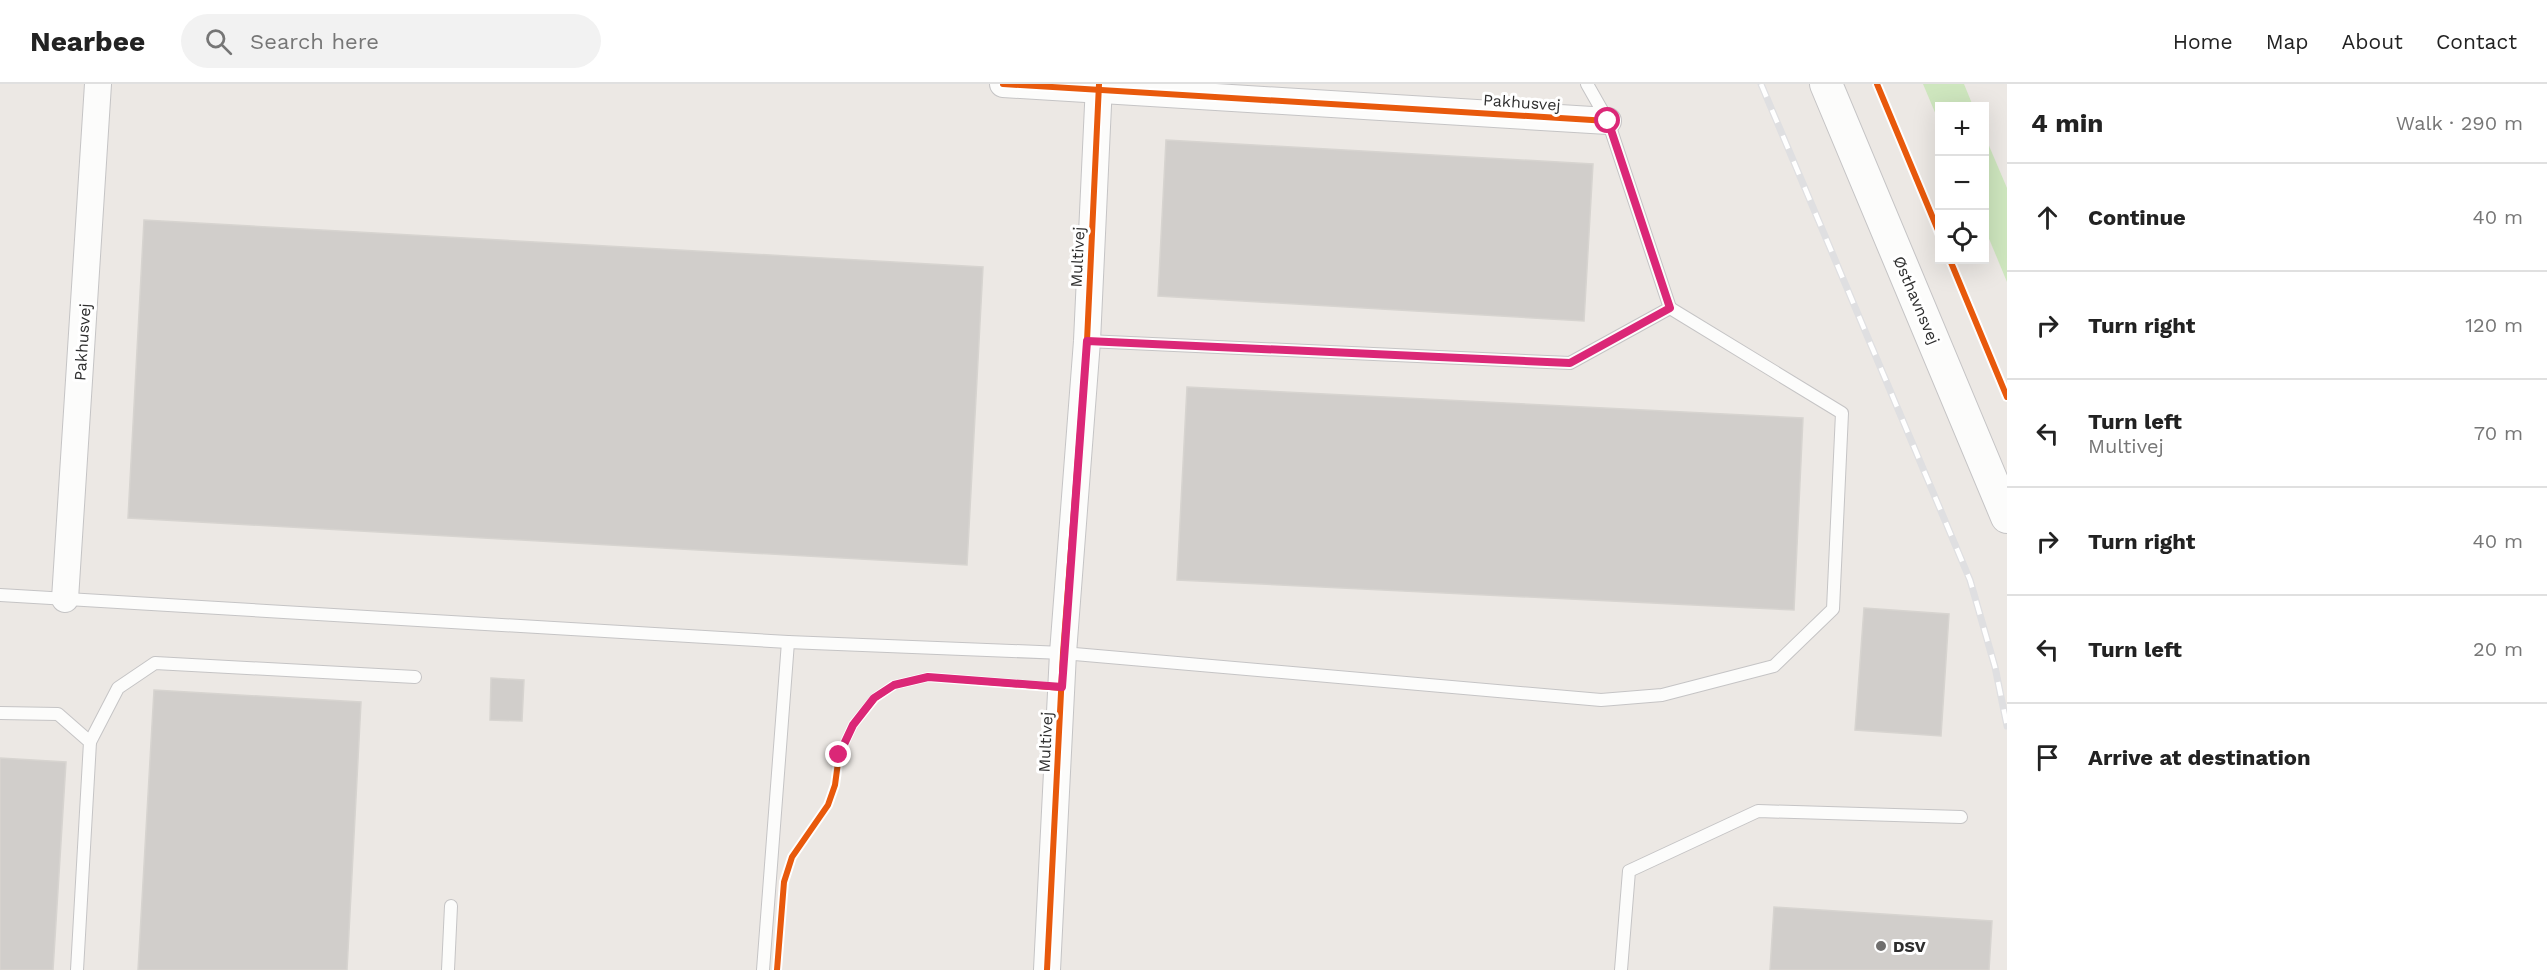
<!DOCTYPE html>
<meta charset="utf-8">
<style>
body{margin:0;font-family:"Work Sans",sans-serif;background:#f2f2f2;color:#222}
.controls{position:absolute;right:18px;top:18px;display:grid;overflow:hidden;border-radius:0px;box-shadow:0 6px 24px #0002}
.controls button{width:54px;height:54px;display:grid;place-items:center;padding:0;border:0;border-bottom:2px solid #e0e0e0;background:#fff;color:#222;font:30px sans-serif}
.stop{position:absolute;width:18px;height:18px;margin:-14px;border:4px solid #db2777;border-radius:50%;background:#fff}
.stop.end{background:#db2777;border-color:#fff;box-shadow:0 2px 6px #0008}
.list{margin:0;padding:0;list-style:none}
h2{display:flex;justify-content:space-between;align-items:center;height:78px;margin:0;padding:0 24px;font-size:26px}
h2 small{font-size:20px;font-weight:400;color:#767676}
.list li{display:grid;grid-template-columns:39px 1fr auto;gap:18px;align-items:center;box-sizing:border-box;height:108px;padding:0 24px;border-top:2px solid #e0e0e0}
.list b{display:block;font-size:22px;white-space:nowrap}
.list p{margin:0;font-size:20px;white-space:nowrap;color:#767676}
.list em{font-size:20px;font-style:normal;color:#767676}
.icon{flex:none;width:33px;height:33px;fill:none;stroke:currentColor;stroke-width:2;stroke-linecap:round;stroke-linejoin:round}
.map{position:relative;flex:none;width:2007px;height:886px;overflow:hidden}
header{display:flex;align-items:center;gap:36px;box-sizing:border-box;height:84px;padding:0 30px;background:#fff;border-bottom:2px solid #e0e0e0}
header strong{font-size:28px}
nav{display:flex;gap:33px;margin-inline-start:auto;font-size:21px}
.search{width:420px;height:54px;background:#f2f2f2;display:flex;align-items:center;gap:15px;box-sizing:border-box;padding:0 21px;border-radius:33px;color:#767676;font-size:22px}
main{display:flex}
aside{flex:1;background:#fff}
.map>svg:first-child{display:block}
.green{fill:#cee6be}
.building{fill:#d1cecb;stroke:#d7d4d0;stroke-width:1.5}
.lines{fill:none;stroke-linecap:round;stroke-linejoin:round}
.service-casing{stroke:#c5c4c5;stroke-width:14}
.minor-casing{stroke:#c5c4c5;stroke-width:28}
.tertiary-casing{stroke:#c5c4c5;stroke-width:34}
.service{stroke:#fcfcfb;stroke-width:12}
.minor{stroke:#fcfcfb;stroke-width:26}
.tertiary{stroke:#fcfcfb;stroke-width:32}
.rail-casing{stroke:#dfdfe1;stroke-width:7}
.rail{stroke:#fff;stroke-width:4.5;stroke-dasharray:14;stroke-linecap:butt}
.cycleway-casing{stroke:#fff;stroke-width:10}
.cycleway{stroke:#e8590c;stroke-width:6}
.route{stroke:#db2777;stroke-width:8}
.poi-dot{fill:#706f6e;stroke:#fff;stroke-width:2}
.labels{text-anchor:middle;stroke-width:6;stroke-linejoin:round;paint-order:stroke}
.street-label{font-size:16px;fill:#2e2e2e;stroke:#fff}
.poi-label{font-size:16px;font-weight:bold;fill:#2e2e2e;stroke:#fff;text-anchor:start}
</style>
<header>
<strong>Nearbee</strong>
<div class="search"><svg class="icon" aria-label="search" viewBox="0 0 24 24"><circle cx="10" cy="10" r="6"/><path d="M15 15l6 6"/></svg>Search here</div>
<nav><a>Home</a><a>Map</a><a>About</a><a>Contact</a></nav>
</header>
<main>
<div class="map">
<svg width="2007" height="886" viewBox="0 0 2007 886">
<rect width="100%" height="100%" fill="#ece8e4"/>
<g class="green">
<polygon points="1923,0 1964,0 1973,22 1940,22 1939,38"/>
<polygon points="1984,50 2007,104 2007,198 1985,145"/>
</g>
<g class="building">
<polygon points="1166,56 1593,80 1584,237 1158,212"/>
<polygon points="144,136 983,183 967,481 128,434"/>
<polygon points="1187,303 1803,334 1794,526 1177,496"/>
<polygon points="1864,524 1949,530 1941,652 1855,646"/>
<polygon points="491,594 524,596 522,637 490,636"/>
<polygon points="154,606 361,618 347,886 138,886"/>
<polygon points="0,674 66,678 53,886 0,886"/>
<polygon points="1774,823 1992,837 1989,886 1770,886"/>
</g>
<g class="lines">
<g class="service-casing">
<g id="service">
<polyline points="1087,257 1570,279 1670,224 1608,37 1587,0"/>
<polyline points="0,511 788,558 1063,569 1601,616 1662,611 1774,582 1833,525 1842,329 1670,224"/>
<polyline points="0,629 58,630 90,658 77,886"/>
<polyline points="90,658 118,604 155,579 415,593"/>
<polyline points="448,886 451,822"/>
<polyline points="763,886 788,558"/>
<polyline points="1621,886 1629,787 1758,727 1961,733"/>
</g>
</g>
<g class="minor-casing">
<g id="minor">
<polyline points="1003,0 1608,37"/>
<polyline points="65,515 98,0"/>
<polyline points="1047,886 1063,569 1087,257 1099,0"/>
</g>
</g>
<g class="tertiary-casing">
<polyline id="tertiary" points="1826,0 2007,433"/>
</g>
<use href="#service" class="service"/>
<use href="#minor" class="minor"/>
<use href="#tertiary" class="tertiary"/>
<g class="rail-casing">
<polyline id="rail" points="1761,0 1970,496 1995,583 2007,642"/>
</g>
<use href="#rail" class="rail"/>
<g class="cycleway-casing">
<g id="cycleway">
<polyline points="1003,0 1608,37"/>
<polyline points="1877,0 1940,151"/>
<polyline points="1950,176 2007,313"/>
<polyline points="777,886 784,798 792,773 828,721 835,701 839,671 853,641 875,614 894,601 928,593 1062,604"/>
<polyline points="1047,886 1063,569 1087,257 1099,0"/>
</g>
</g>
<use href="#cycleway" class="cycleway"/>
</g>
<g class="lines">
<polyline class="route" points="839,671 853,641 874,614 894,601 928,593 1062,603 1087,257 1570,279 1670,224 1608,37"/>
</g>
<circle class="poi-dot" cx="1881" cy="862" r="6"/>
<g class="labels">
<g class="street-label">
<text transform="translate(1522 18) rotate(4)" y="6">Pakhusvej</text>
<text transform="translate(1077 173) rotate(-87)" y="6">Multivej</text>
<text transform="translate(1917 216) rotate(67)" y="6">Østhavnsvej</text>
<text transform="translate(82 258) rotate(-86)" y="6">Pakhusvej</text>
<text transform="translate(1045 658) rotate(-87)" y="6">Multivej</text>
</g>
<g class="poi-label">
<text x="1893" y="868">DSV</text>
</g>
</g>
</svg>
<div class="controls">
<button>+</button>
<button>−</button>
<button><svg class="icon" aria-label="locate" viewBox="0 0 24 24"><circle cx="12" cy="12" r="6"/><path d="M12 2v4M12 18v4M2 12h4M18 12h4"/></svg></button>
</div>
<div class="stop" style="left:1608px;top:37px"></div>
<div class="stop end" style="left:839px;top:671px"></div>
</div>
<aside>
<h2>4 min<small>Walk · 290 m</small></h2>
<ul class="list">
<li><svg class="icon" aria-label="ahead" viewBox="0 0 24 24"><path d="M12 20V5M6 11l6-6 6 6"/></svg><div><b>Continue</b></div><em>40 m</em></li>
<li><svg class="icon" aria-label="right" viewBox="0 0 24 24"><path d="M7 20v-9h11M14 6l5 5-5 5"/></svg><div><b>Turn right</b></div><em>120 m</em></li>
<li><svg class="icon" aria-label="left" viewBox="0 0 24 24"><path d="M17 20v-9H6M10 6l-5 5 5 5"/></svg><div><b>Turn left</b><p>Multivej</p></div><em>70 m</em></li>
<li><svg class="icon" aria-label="right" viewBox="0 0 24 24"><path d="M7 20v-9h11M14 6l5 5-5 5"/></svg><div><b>Turn right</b></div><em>40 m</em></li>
<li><svg class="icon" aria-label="left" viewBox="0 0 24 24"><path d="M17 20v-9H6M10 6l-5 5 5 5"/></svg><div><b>Turn left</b></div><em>20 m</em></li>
<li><svg class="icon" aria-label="arrive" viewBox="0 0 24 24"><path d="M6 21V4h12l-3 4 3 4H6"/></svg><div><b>Arrive at destination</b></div></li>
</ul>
</aside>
</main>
